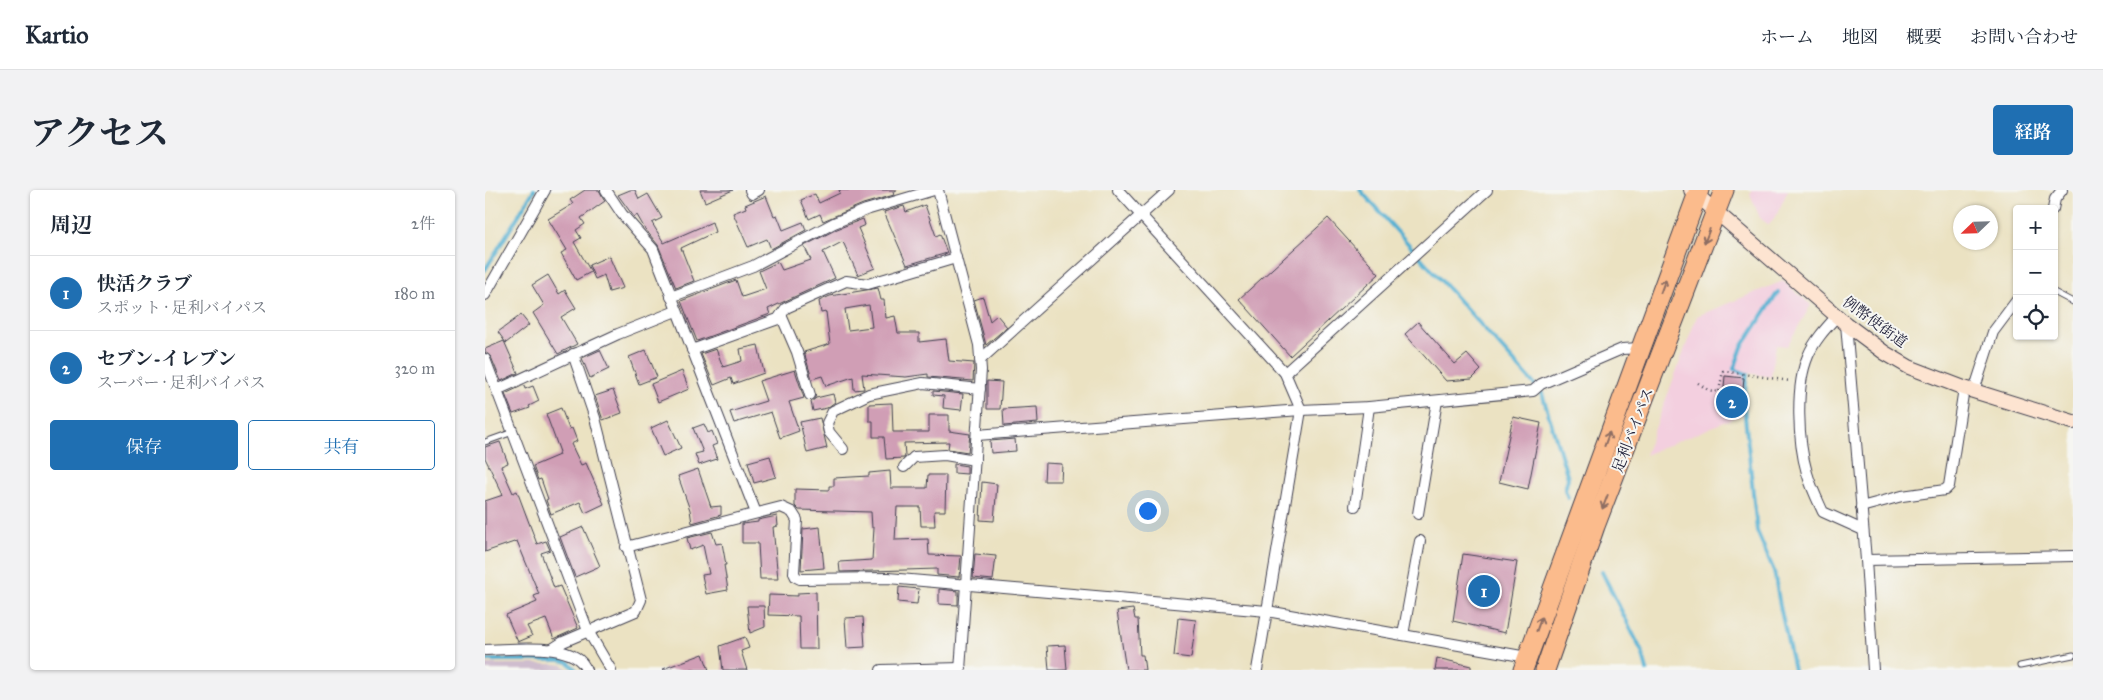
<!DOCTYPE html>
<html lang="ja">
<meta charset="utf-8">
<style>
body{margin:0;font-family:"IM FELL Great Primer","Noto Serif JP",serif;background:#f2f2f3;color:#1f2937}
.controls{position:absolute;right:15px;top:15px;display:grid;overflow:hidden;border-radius:5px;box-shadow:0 1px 4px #0004}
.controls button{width:45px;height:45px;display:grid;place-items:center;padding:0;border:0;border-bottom:1px solid #e0e1e3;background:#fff;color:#1f2937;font:25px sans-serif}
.compass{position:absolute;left:1468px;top:15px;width:45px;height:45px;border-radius:50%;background:#fff;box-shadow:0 1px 4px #0004;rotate:247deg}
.you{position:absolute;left:662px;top:320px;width:18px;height:18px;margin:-12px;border:4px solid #fff;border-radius:50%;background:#1a73e8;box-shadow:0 0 0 8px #1a73e833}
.badge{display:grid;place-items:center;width:32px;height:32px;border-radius:50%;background:#1f6fb2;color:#fff;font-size:16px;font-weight:700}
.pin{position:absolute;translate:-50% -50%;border:2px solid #fff;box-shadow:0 1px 5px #0006}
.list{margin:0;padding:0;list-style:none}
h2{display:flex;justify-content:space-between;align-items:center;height:65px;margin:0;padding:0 20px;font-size:21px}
h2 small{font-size:16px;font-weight:400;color:#747a83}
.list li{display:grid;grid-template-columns:32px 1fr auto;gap:15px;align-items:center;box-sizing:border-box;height:75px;padding:0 20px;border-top:1px solid #e0e1e3}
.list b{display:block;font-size:19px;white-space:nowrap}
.list p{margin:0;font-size:16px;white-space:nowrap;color:#747a83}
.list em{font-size:16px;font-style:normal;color:#747a83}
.actions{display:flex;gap:10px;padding:15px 20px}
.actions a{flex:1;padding:11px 0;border:1px solid #1f6fb2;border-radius:5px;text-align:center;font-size:18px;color:#1f6fb2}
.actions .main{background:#1f6fb2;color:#fff}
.icon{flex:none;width:28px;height:28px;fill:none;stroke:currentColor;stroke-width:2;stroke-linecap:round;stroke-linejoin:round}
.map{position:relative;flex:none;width:1588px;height:480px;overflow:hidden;border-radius:5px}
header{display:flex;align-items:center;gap:30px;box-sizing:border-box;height:70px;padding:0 25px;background:#fff;border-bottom:1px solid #e0e1e3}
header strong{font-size:24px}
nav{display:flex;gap:28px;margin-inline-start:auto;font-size:18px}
.intro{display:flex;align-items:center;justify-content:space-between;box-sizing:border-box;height:120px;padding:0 30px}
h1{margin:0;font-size:35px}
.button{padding:12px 22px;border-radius:5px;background:#1f6fb2;color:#fff;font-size:18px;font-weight:700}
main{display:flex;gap:30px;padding:0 30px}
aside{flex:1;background:#fff;border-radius:5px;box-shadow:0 1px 4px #0004}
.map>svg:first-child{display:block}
.built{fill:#f3cfdf}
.industrial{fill:#cfbdce}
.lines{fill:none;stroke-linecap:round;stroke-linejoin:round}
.stream{stroke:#55b0d2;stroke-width:4}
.building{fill:#d09eb5;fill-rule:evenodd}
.lane-casing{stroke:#403f4f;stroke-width:7}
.street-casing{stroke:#403f4f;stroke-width:12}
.secondary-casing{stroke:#403f4f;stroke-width:16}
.highway-casing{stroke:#403f4f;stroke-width:21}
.path{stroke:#403f4f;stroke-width:2.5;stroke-dasharray:1 4;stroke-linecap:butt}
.lane{stroke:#fff;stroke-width:5}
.street{stroke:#fff;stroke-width:10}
.secondary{stroke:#fde4d1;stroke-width:14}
.highway{stroke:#fbbb8c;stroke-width:19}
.oneway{stroke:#8e6e64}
.labels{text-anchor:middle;stroke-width:4;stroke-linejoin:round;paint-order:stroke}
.street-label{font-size:15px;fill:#22223b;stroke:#f6f6f2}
</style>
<header>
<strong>Kartio</strong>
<nav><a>ホーム</a><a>地図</a><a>概要</a><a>お問い合わせ</a></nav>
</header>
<div class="intro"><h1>アクセス</h1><a class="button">経路</a></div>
<main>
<aside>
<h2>周辺<small>2件</small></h2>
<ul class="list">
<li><span class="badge">1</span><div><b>快活クラブ</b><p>スポット · 足利バイパス</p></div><em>180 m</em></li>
<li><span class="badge">2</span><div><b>セブン-イレブン</b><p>スーパー · 足利バイパス</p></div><em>320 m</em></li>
</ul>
<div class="actions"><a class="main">保存</a><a>共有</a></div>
</aside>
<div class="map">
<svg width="1588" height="480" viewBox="0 0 1588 480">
<rect width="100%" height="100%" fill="#f6f6f2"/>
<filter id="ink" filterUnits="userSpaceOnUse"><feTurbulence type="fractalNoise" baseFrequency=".02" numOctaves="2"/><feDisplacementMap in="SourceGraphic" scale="10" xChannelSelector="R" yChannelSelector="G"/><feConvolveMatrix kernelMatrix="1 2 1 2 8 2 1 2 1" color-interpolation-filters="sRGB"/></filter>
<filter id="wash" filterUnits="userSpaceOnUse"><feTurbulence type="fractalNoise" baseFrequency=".0096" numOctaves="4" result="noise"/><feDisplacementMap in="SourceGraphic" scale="20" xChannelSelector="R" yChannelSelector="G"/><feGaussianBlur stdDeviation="1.12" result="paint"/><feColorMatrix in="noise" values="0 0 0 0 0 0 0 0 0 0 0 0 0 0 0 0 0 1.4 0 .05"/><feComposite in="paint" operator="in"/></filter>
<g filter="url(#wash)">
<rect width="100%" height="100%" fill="#ebe2c2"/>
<g class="built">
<polygon points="1267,0 1303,0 1292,24 1284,35 1275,28 1265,4"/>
<polygon points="1298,91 1326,115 1302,156 1291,155 1286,187 1263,183 1250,179 1258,158 1294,102 1291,102 1256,156 1247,180 1261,185 1258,224 1160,265 1212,126"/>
</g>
<polygon class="industrial" points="0,474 70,474 78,475 84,480 0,480"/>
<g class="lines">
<g class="stream">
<polyline points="875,0 1057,203 1083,288 1080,300 1083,308"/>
<polyline points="0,80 49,0"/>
<polyline points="1293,102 1257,157 1249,179 1262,184 1259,208 1260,226 1272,341 1289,381 1295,416 1309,480"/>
<polyline points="1117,382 1157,462 1162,480"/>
<polyline points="0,470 75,470 83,472 91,480"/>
</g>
</g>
<g id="blocks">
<g class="building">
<polygon points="100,0 114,0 120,11 96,28 100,34 91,40 96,48 89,52 106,82 91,90 76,63 82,60 63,29 88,14 85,10"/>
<polygon points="145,0 150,0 154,9 163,4 177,28 167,33 179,53 227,32 230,42 196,58 209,91 191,98 173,55 160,39 152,25 149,27 133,5"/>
<polygon points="215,0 248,0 220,12"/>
<polygon points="354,0 412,0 412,1 408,2 409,5 378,14 338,31 335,24 324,29 316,10 330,4 334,13 355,3"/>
<polygon points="281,6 289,26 292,25 298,40 318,32 321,40 286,59 282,49 263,57 248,23 261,18 260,15"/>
<polygon points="440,15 451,46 455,44 462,63 422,75 399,22 419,16 421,22"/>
<polygon points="843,28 894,84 805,166 754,109"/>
<polygon points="378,29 380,35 373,38 390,78 373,85 359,54 357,52 338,62 350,88 283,119 285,124 212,151 196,111 251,90 257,107 281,99 274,81 293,72 297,80 326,70 319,56 352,39"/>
<polygon points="124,66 138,98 124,102 119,85 110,89 104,75"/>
<polygon points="63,85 74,104 80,100 91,118 76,127 92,154 73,164 48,123 59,115 47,95"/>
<path d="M 393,98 L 396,110 L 399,110 L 401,128 L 410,126 L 413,143 L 434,143 L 434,152 L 461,149 L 464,171 L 489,173 L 488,191 L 443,187 L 443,184 L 421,187 L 377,184 L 379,199 L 369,200 L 368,187 L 341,196 L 337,186 L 327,189 L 319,162 L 345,154 L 341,122 L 336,123 L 334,111 L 345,106 ZM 384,115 L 387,137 L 363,140 L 360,119 Z"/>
<polygon points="498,107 505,131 512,125 522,137 501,155 489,110"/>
<polygon points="36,125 44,135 21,153 13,142"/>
<polygon points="933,132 970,174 982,164 996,180 987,189 961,191 920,144"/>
<polygon points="19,151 33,183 16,191 6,167 0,162 0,159"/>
<polygon points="273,155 279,183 248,194 246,188 229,195 216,164 231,159 238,177 257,171 255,159"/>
<polygon points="115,160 124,179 105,188 97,168"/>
<polygon points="161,160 172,187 154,194 144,167"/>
<polygon points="310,180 319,208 304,212 314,241 295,248 286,222 249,233 245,222 281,211 274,191"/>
<polygon points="197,181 204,199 173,212 166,194"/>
<polygon points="1240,186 1259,188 1256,222 1237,220"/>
<polygon points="502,191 517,192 515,219 502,219"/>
<polygon points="39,195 40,199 48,196 54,211 44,216 45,218 28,224 20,204"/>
<polygon points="128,200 137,223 118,230 110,206"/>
<polygon points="448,201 478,204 476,220 458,218 459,206 448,205"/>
<polygon points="348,204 350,212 342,218 328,221 326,212 331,208"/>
<polygon points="407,213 408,242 444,242 444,225 464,225 464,241 485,244 483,262 463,259 464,252 419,253 420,266 419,268 401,269 399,247 388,247 388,231 384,231 384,214"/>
<polygon points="552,217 553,233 519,236 518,219"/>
<polygon points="76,218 84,239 87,238 92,251 86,254 96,275 101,273 119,314 100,323 95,312 66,324 61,310 63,309 56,289 53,290 48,276 74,265 73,263 75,262 61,224"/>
<polygon points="1028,227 1056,233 1043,299 1014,292"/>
<polygon points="335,228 342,258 322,263 315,232"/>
<polygon points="183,230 196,258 178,266 166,238"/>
<polygon points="219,234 223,243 227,241 232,254 227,256 232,269 214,275 210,264 218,262 208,238"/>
<polygon points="530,249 531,261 506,263 505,251"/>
<polygon points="15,252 23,273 16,276 28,303 32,301 52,354 61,351 65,360 56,363 69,398 75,396 93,438 69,449 61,429 42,436 47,446 33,452 21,425 52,412 49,406 54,404 32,351 0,362 0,311 18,305 0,268 0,257"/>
<polygon points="285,266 291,287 269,293 263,272"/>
<polygon points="560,273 577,274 576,291 559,291"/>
<polygon points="469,274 482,276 482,284 469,283"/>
<polygon points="213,279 226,317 236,316 236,325 207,333 205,320 193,286"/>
<polygon points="405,281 406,298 442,298 443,285 461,285 460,321 449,321 450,336 436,336 435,317 412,317 410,350 443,349 444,365 476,366 474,387 452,385 452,379 355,382 354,372 387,370 389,338 387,338 386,322 314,320 310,316 310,299 344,300 344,296 349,296 349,288 384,286 384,283"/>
<polygon points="497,292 512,294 509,331 495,330"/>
<polygon points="292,326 293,336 288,337 293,389 275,389 273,353 257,353 257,334 273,332 273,330"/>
<polygon points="98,337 115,376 90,387 75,347"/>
<polygon points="335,337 339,378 316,380 318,339"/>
<polygon points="227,342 231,354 237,353 241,375 239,375 243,400 221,404 217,385 224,384 218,355 205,360 202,348"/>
<polygon points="490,364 511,366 508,390 488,388"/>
<polygon points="978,364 1032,372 1020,443 968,431"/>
<polygon points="414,397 434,399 432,414 413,412"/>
<polygon points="454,399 473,401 473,415 454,414"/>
<polygon points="331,402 332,459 315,459 314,426 283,425 284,405 313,406 313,403"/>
<polygon points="262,416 279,416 280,437 265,443"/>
<polygon points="648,419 650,429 653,429 655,465 658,465 660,480 641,480 632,421"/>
<polygon points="378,427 380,457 362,458 360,428"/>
<polygon points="693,428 711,430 706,468 689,466"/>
<polygon points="260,447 264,458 256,461 262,480 238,480 235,456"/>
<polygon points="580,455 582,480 564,480 562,456"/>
<polygon points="218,464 224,480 179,480 178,479"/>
<polygon points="952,468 986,476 986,480 950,480"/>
</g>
</g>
</g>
<g filter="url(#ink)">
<use href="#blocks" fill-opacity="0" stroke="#403f4f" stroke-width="1"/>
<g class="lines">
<g class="lane-casing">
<g id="lane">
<polyline points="1569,102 1588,112"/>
<polyline points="0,252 28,242"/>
<polyline points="1535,476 1588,465"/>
</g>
</g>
<g class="street-casing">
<g id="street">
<polyline points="121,0 137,24 168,59 271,323"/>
<polyline points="265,0 267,4 274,0"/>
<polyline points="453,0 494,155 496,180 475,480"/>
<polyline points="633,0 800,183 816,220 772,480"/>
<polyline points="1568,19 1570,9 1577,0"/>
<polyline points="0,105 60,0"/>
<polyline points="186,107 268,76 349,33 381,20 449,0"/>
<polyline points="296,125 312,162 325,205"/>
<path d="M 1352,126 C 1341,138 1329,151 1323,166 C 1310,196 1313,252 1322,283 C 1326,297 1332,309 1338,322 L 1378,340"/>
<polyline points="1361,134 1381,370 1388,480"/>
<polyline points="207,160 293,129 301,118 361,91 383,94 471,68"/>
<polyline points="0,169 103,441 126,480"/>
<polyline points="495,170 684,0"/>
<polyline points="800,183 1002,0"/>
<polyline points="12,200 133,144 191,121"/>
<polyline points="1489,201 1508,142 1532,110"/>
<polyline points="492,245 816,220 884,217 1048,201 1056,194 1137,159 1155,158"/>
<polyline points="358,259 344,242 342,233 348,221 384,204 438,193 495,199"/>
<polyline points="419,277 429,267 460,265 490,270"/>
<polyline points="870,316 884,217"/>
<polyline points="1376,317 1417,306 1460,300 1464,296 1479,198"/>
<polyline points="933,324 952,211"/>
<polyline points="141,357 296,317 307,322 312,330 309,383 311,387 315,389 403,388 782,421 1042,467"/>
<polyline points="1381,370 1588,366"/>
<polyline points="918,445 935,351"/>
<polyline points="67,459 78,452 151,421 156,410 110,228 88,164"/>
<path d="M 0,460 C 26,460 91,450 101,480"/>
<polyline points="396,480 476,478"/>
</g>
</g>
<g class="secondary-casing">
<polyline id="secondary" points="1206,0 1361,134 1400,163 1424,177 1479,198 1588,232"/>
</g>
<g class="highway-casing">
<g id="highway">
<polyline points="1038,480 1214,0"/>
<polyline points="1060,480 1110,336 1239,0"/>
</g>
</g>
<g class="path">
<polyline points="1213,193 1223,200 1238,203"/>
<polyline points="1234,201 1238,181 1305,191"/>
</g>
<use href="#lane" class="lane"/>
<use href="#street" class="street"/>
<use href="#secondary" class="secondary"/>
<use href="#highway" class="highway"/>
</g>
<defs><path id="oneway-shaft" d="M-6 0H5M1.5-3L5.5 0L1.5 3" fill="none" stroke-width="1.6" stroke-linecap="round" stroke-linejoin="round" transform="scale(1.25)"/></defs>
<g class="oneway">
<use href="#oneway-shaft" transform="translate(1222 46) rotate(111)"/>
<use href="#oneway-shaft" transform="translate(1178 96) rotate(-70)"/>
<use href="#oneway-shaft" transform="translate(1122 249) rotate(-70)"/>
<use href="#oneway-shaft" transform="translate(1120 312) rotate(111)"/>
<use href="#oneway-shaft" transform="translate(1054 434) rotate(-70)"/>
</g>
</g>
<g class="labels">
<g class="street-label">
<text transform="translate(1390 132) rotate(36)" y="5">例幣使街道</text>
<text transform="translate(1148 240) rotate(-69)" y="5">足利バイパス</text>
</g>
</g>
</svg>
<div class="controls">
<button>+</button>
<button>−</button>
<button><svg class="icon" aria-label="locate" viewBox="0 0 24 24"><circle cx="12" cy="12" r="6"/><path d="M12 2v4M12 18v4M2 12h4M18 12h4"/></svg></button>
</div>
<svg class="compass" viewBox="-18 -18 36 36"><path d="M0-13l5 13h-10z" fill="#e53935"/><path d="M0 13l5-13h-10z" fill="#747a83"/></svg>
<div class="you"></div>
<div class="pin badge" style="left:999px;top:401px">1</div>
<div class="pin badge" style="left:1247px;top:212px">2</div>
</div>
</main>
